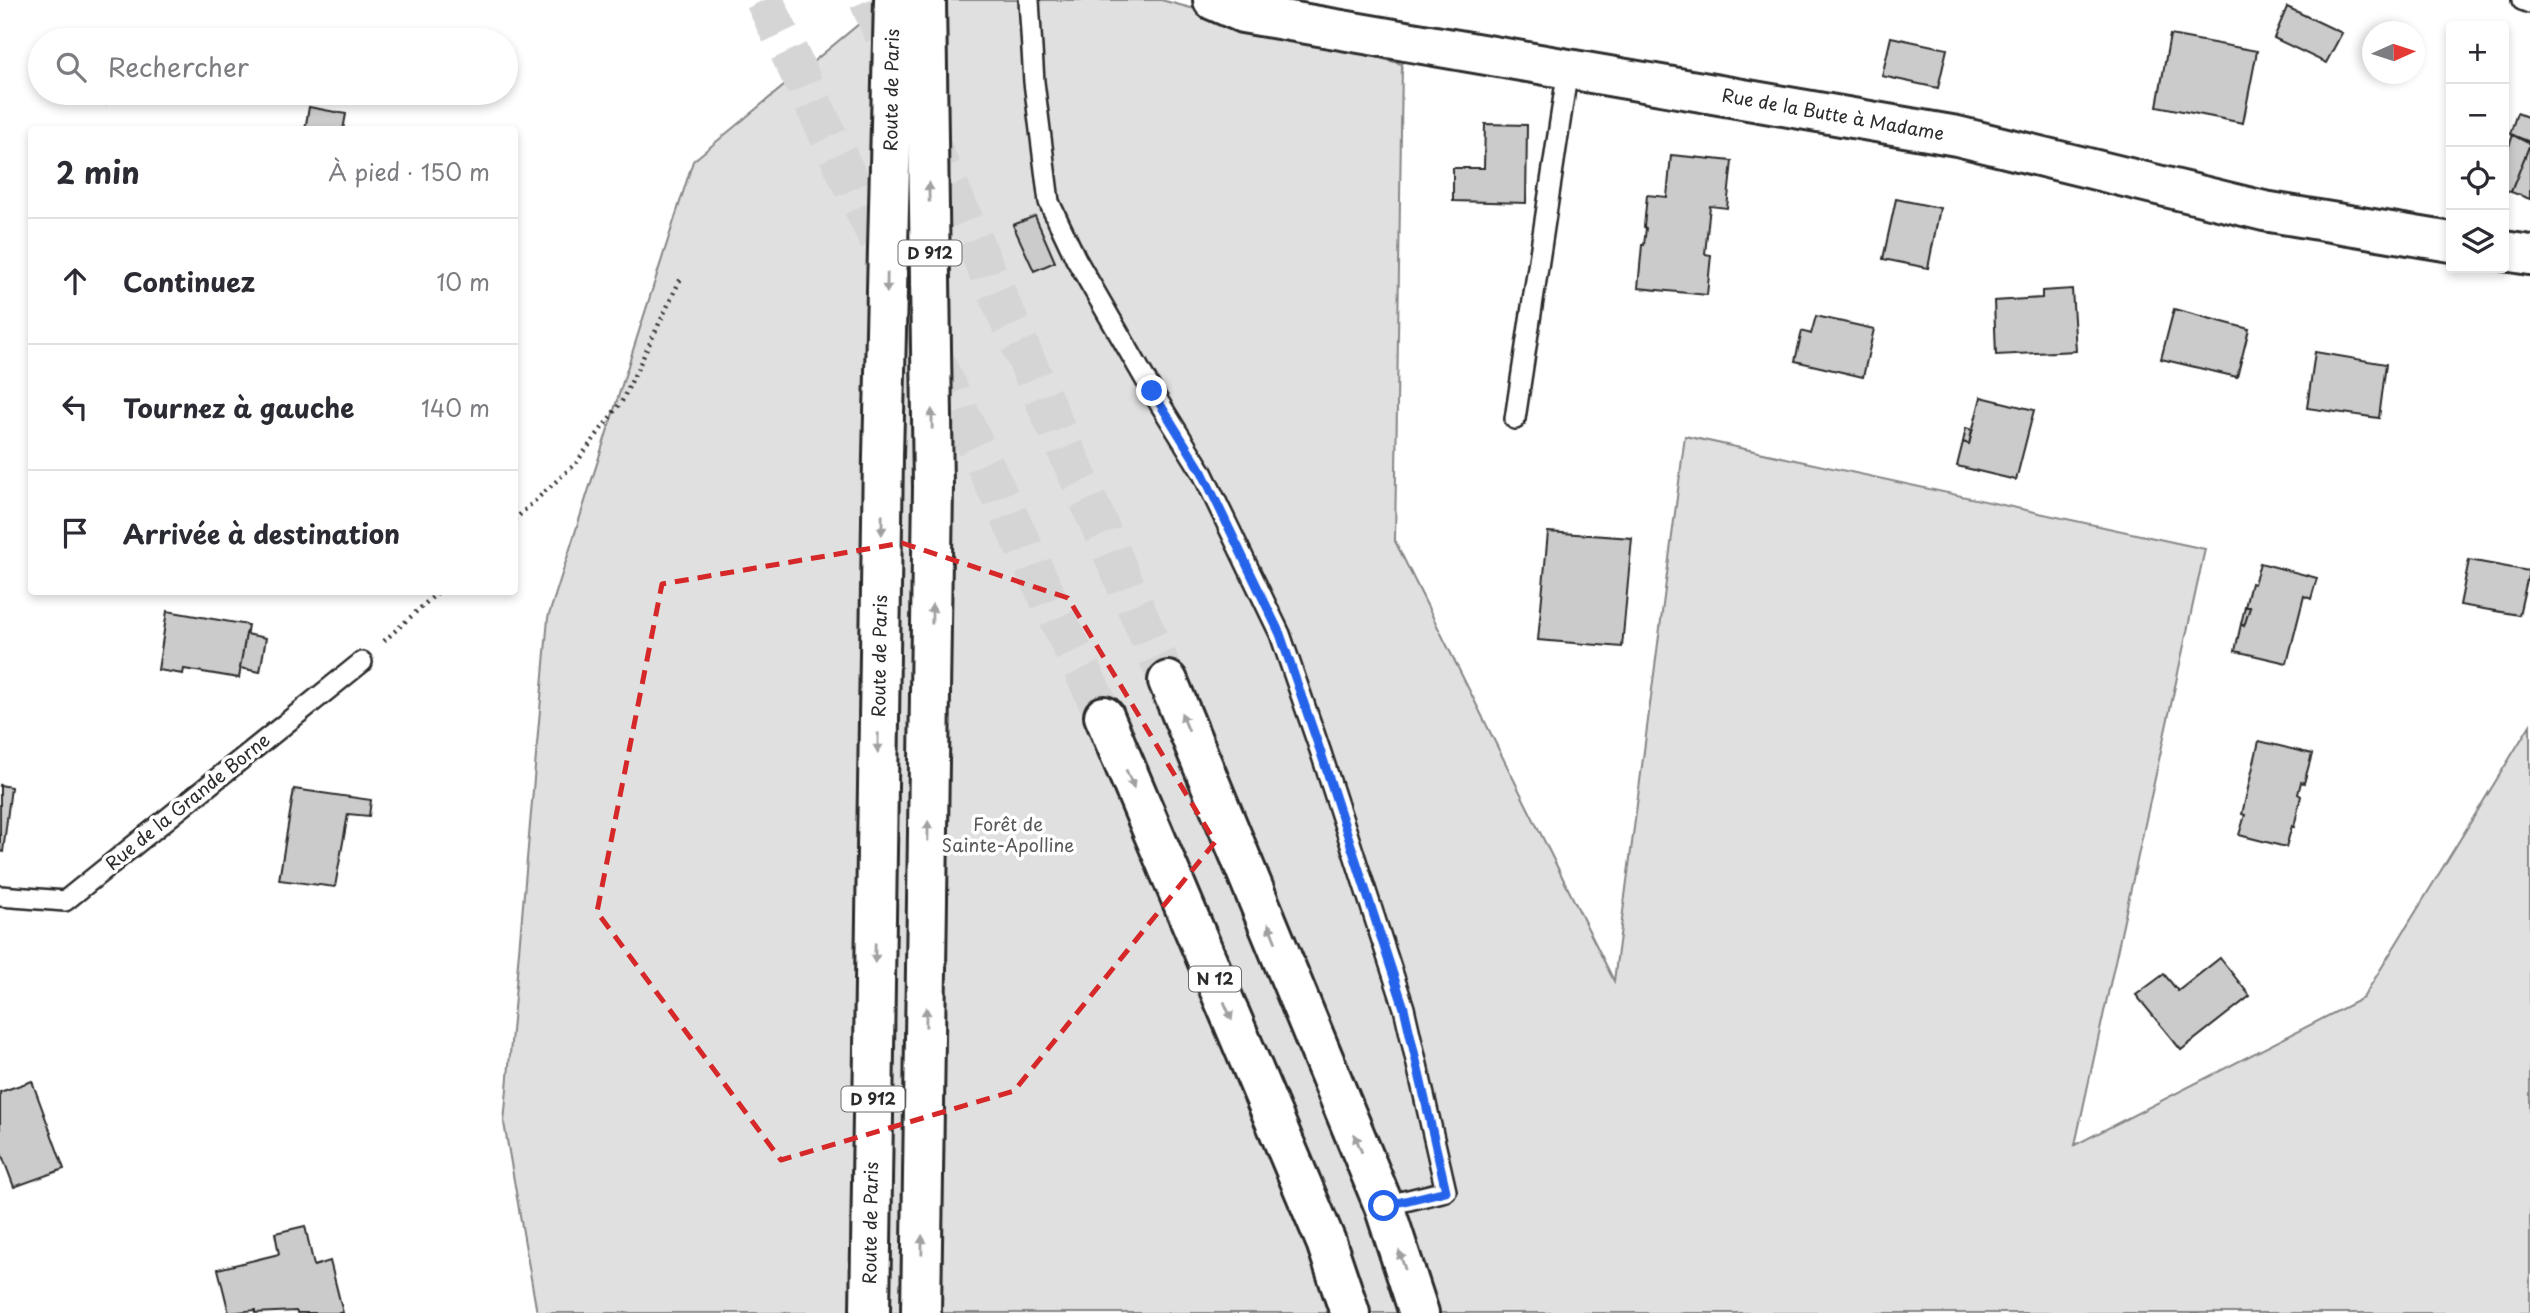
<!DOCTYPE html>
<html lang="fr">
<meta charset="utf-8">
<style>
body{margin:0;font-family:"Playpen Sans",sans-serif;background:#f7f7f7;color:#2b2b33}
.controls{position:absolute;right:21px;top:21px;display:grid;overflow:hidden;border-radius:7px;box-shadow:0 4px 10px #0003}
.controls button{width:63px;height:63px;display:grid;place-items:center;padding:0;border:0;border-bottom:2px solid #e1e1e2;background:#fff;color:#2b2b33;font:35px sans-serif}
.compass{position:absolute;left:2362px;top:21px;width:63px;height:63px;border-radius:50%;background:#fff;box-shadow:0 4px 10px #0003;rotate:87deg}
.stop{position:absolute;width:21px;height:21px;margin:-16px;border:5px solid #2563eb;border-radius:50%;background:#fff}
.stop.end{background:#2563eb;border-color:#fff;box-shadow:0 2px 7px #0008}
.list{margin:0;padding:0;list-style:none}
h2{display:flex;justify-content:space-between;align-items:center;height:91px;margin:0;padding:0 28px;font-size:30px}
h2 small{font-size:23px;font-weight:400;color:#7c7c81}
.list li{display:grid;grid-template-columns:46px 1fr auto;gap:21px;align-items:center;box-sizing:border-box;height:126px;padding:0 28px;border-top:2px solid #e1e1e2}
.list b{display:block;font-size:26px;white-space:nowrap}
.list em{font-size:23px;font-style:normal;color:#7c7c81}
.icon{flex:none;width:38px;height:38px;fill:none;stroke:currentColor;stroke-width:2;stroke-linecap:round;stroke-linejoin:round}
.map{position:relative;flex:none;width:2530px;height:1313px;overflow:hidden}
.search{position:absolute;background:#fff;box-shadow:0 4px 10px #0003;left:28px;top:28px;width:490px;height:77px;display:flex;align-items:center;gap:18px;box-sizing:border-box;padding:0 24px;border-radius:38px;color:#7c7c81;font-size:26px}
.panel{position:absolute;background:#fff;box-shadow:0 4px 10px #0003;left:28px;top:126px;width:490px;height:469px;border-radius:7px}
.map>svg:first-child{display:block}
.green{fill:#e0e0e0;stroke:#868686;stroke-width:2}
.building{fill:#cbcbcb;stroke:#2b2b2b;stroke-width:2}
.lines{fill:none;stroke-linecap:round;stroke-linejoin:round}
.trunk-tunnel{stroke:#d5d5d5;stroke-width:38;stroke-dasharray:38 19;stroke-linecap:butt}
.service-casing{stroke:#2b2b2b;stroke-width:24}
.minor-casing{stroke:#2b2b2b;stroke-width:44}
.primary-casing{stroke:#2b2b2b;stroke-width:44}
.trunk-casing{stroke:#2b2b2b;stroke-width:44}
.path{stroke:#2b2b2b;stroke-width:4.5;stroke-dasharray:2 5;stroke-linecap:butt}
.service{stroke:#fff;stroke-width:19}
.minor{stroke:#fff;stroke-width:38}
.primary{stroke:#fff;stroke-width:38}
.trunk{stroke:#fff;stroke-width:38}
.oneway{fill:#a0a0a0}
.route{stroke:#2563eb;stroke-width:9}
.marked{fill:none;stroke:#d62828;stroke-width:5;stroke-dasharray:14 9;stroke-linejoin:round}
.labels{text-anchor:middle;stroke-width:7;stroke-linejoin:round;paint-order:stroke}
.shield{fill:#fff;stroke:#6b6b6b;stroke-width:2}
.shield-label{font-size:16px;font-weight:bold;fill:#2b2b2b}
.street-label{font-size:18px;fill:#2b2b2b;stroke:#fff}
.park-label{font-size:18px;fill:#585858;stroke:#fff}
</style>
<div class="map">
<svg width="2530" height="1313" viewBox="0 0 2530 1313">
<rect width="100%" height="100%" fill="#fff"/>
<filter id="ink" filterUnits="userSpaceOnUse"><feTurbulence type="fractalNoise" baseFrequency=".0143" numOctaves="2"/><feDisplacementMap in="SourceGraphic" scale="14" xChannelSelector="R" yChannelSelector="G"/><feConvolveMatrix kernelMatrix="1 2 1 2 8 2 1 2 1" color-interpolation-filters="sRGB"/></filter>
<g filter="url(#ink)">
<polygon class="green" points="888,0 1161,0 1402,64 1395,541 1614,981 1685,436 2205,549 2075,1145 2363,998 2530,725 2530,1313 537,1313 504,1123 548,618 693,161"/>
<g class="building">
<polygon points="2287,7 2342,33 2326,63 2274,38"/>
<polygon points="2170,35 2257,51 2243,123 2157,106"/>
<polygon points="1891,37 1947,49 1938,88 1882,76"/>
<polygon points="90,93 107,93 106,104 89,101"/>
<polygon points="309,107 346,114 343,130 305,130"/>
<polygon points="2517,113 2530,118 2530,142 2510,134"/>
<polygon points="1485,124 1527,125 1526,203 1453,201 1453,168 1484,168"/>
<polygon points="2513,135 2530,144 2511,192 2504,189 2504,160"/>
<polygon points="2530,144 2530,199 2511,192"/>
<polygon points="1671,155 1732,161 1727,208 1710,206 1705,254 1711,255 1707,295 1638,288 1642,245 1644,245 1646,228 1644,227 1647,195 1667,197"/>
<polygon points="1896,199 1940,208 1928,268 1883,259"/>
<polygon points="1035,216 1055,262 1034,271 1013,225"/>
<polygon points="2072,289 2076,351 1996,355 1994,301 2042,298 2042,291"/>
<polygon points="2174,309 2249,329 2237,377 2161,359"/>
<polygon points="1816,316 1874,329 1863,377 1795,361 1802,331 1811,334"/>
<polygon points="2315,352 2386,364 2379,418 2307,408"/>
<polygon points="1981,397 2034,410 2016,480 1957,466 1963,442 1969,444"/>
<polygon points="1966,428 1972,430 1969,444 1963,442"/>
<polygon points="1548,532 1632,538 1622,647 1538,640"/>
<polygon points="2469,560 2529,571 2519,615 2460,605"/>
<polygon points="2260,563 2317,578 2311,599 2304,596 2287,663 2235,651 2241,624 2244,626 2250,607 2245,607 2251,583 2254,584"/>
<polygon points="2245,607 2250,607 2244,626 2241,624"/>
<polygon points="167,611 248,625 239,678 184,669 183,674 158,670"/>
<polygon points="246,634 266,638 260,672 240,668"/>
<polygon points="2259,741 2312,754 2304,783 2301,782 2298,794 2301,796 2294,827 2292,826 2286,847 2239,835 2245,815 2242,814"/>
<polygon points="0,785 11,787 3,852 0,851"/>
<polygon points="294,789 371,800 369,816 348,814 335,887 279,880"/>
<polygon points="2220,958 2250,996 2181,1050 2136,995 2164,974 2178,991"/>
<polygon points="32,1081 64,1169 14,1187 0,1150 0,1092"/>
<polygon points="305,1226 314,1266 330,1261 343,1313 297,1313 296,1311 255,1313 255,1310 229,1313 218,1269 279,1254 275,1233"/>
</g>
<g class="lines">
<g class="trunk-tunnel">
<polyline points="764,0 1104,716"/>
<polyline points="868,0 896,64"/>
<polyline points="927,135 1168,681"/>
</g>
<g class="service-casing">
<g id="service">
<polyline points="1029,0 1034,82 1049,202 1076,259 1152,391 1202,472 1280,634 1321,753 1404,1008 1446,1191 1384,1206"/>
<polyline points="2522,0 2530,3"/>
<polyline points="1515,419 1568,69"/>
<polyline points="0,896 65,901 362,662"/>
</g>
</g>
<g class="minor-casing">
<g id="minor">
<polyline points="1213,0 1243,13 1957,136 2264,211 2451,242"/>
<polyline points="2504,251 2530,255"/>
</g>
</g>
<g class="primary-casing">
<g id="primary">
<polyline points="870,1313 883,456 894,0"/>
<polyline points="921,1313 933,487 926,0"/>
</g>
</g>
<g class="trunk-casing">
<g id="trunk">
<polyline points="1168,681 1384,1206 1419,1313"/>
<polyline points="1104,716 1326,1242 1350,1313"/>
</g>
</g>
<g class="path">
<polyline points="514,520 576,463 622,401 681,278"/>
<polyline points="384,641 438,592"/>
</g>
<use href="#service" class="service"/>
<use href="#minor" class="minor"/>
<use href="#primary" class="primary"/>
<use href="#trunk" class="trunk"/>
</g>
<defs><path id="oneway-solid" d="M-6-.8H1V-3.2L6.5 0L1 3.2V.8H-6Z" transform="scale(1.75)"/></defs>
<g class="oneway">
<use href="#oneway-solid" transform="translate(929 192) rotate(-91)"/>
<use href="#oneway-solid" transform="translate(887 283) rotate(91)"/>
<use href="#oneway-solid" transform="translate(932 419) rotate(-91)"/>
<use href="#oneway-solid" transform="translate(882 525) rotate(91)"/>
<use href="#oneway-solid" transform="translate(932 614) rotate(-89)"/>
<use href="#oneway-solid" transform="translate(1185 722) rotate(-112)"/>
<use href="#oneway-solid" transform="translate(878 743) rotate(91)"/>
<use href="#oneway-solid" transform="translate(1130 779) rotate(67)"/>
<use href="#oneway-solid" transform="translate(928 831) rotate(-89)"/>
<use href="#oneway-solid" transform="translate(1272 933) rotate(-112)"/>
<use href="#oneway-solid" transform="translate(875 953) rotate(91)"/>
<use href="#oneway-solid" transform="translate(1228 1011) rotate(67)"/>
<use href="#oneway-solid" transform="translate(926 1017) rotate(-89)"/>
<use href="#oneway-solid" transform="translate(1358 1143) rotate(-112)"/>
<use href="#oneway-solid" transform="translate(922 1245) rotate(-89)"/>
<use href="#oneway-solid" transform="translate(1402 1260) rotate(-108)"/>
</g>
</g>
<g class="lines" filter="url(#ink)">
<polyline class="route" points="1152,391 1202,472 1280,634 1321,753 1404,1008 1446,1191 1384,1206"/>
</g>
<path class="marked" d="M 902,543 L 1068,598 L 1215,842 L 1014,1091 L 781,1160 L 597,912 L 662,584 Z"/>
<g class="labels">
<g class="shield">
<rect x="898.5" y="240.5" width="63" height="25" rx="5"/>
<rect x="1189" y="966.5" width="52" height="25" rx="5"/>
<rect x="841.5" y="1086.5" width="63" height="25" rx="5"/>
</g>
<g class="shield-label">
<text x="930" y="259">D 912</text>
<text x="1215" y="985">N 12</text>
<text x="873" y="1105">D 912</text>
</g>
<g class="street-label">
<text transform="translate(892 90) rotate(-89)" y="6">Route de Paris</text>
<text transform="translate(1833 115) rotate(10)" y="6">Rue de la Butte à Madame</text>
<text transform="translate(880 656) rotate(-89)" y="6">Route de Paris</text>
<text transform="translate(188 802) rotate(-39)" y="6">Rue de la Grande Borne</text>
<text transform="translate(871 1223) rotate(-89)" y="6">Route de Paris</text>
</g>
<g class="park-label">
<text x="1008" y="831">Forêt de<tspan x="1008" dy="21">Sainte-Apolline</tspan></text>
</g>
</g>
</svg>
<div class="controls">
<button>+</button>
<button>−</button>
<button><svg class="icon" aria-label="locate" viewBox="0 0 24 24"><circle cx="12" cy="12" r="6"/><path d="M12 2v4M12 18v4M2 12h4M18 12h4"/></svg></button>
<button><svg class="icon" aria-label="layers" viewBox="0 0 24 24"><path d="M12 4l9 5-9 5-9-5zM3 14l9 5 9-5"/></svg></button>
</div>
<svg class="compass" viewBox="-18 -18 36 36"><path d="M0-13l5 13h-10z" fill="#e53935"/><path d="M0 13l5-13h-10z" fill="#7c7c81"/></svg>
<div class="stop" style="left:1384px;top:1206px"></div>
<div class="stop end" style="left:1152px;top:391px"></div>
<div class="search"><svg class="icon" aria-label="search" viewBox="0 0 24 24"><circle cx="10" cy="10" r="6"/><path d="M15 15l6 6"/></svg>Rechercher</div>
<section class="panel">
<h2>2 min<small>À pied · 150 m</small></h2>
<ul class="list">
<li><svg class="icon" aria-label="ahead" viewBox="0 0 24 24"><path d="M12 20V5M6 11l6-6 6 6"/></svg><div><b>Continuez</b></div><em>10 m</em></li>
<li><svg class="icon" aria-label="left" viewBox="0 0 24 24"><path d="M17 20v-9H6M10 6l-5 5 5 5"/></svg><div><b>Tournez à gauche</b></div><em>140 m</em></li>
<li><svg class="icon" aria-label="arrive" viewBox="0 0 24 24"><path d="M6 21V4h12l-3 4 3 4H6"/></svg><div><b>Arrivée à destination</b></div></li>
</ul>
</section>
</div>
